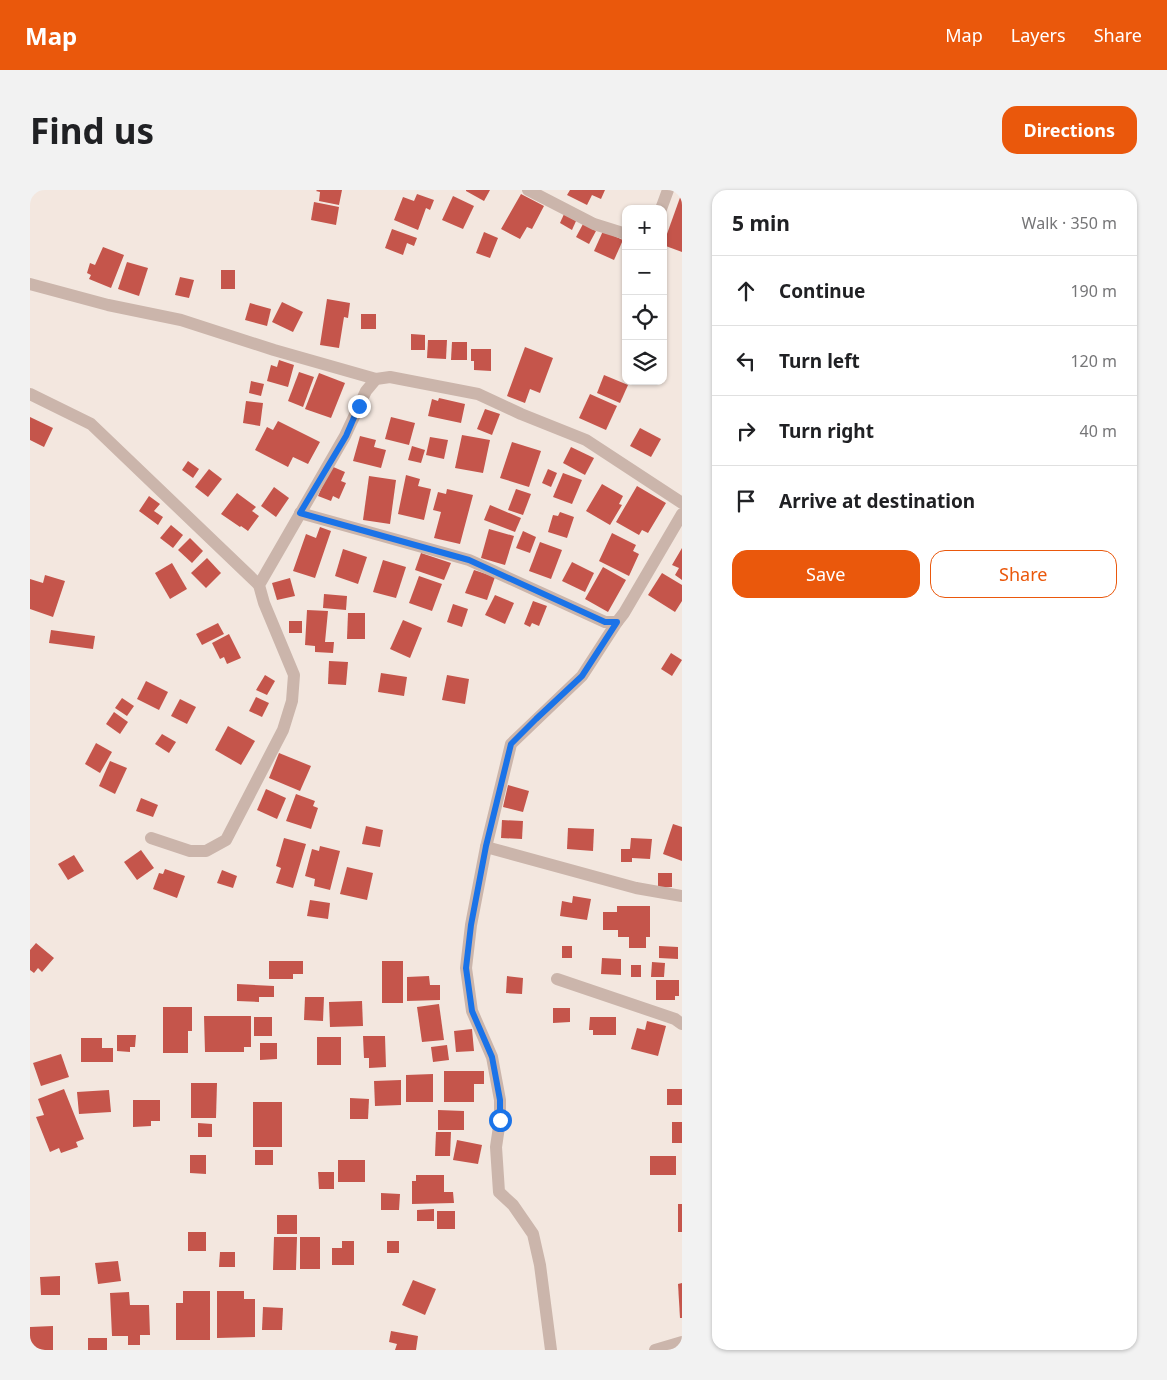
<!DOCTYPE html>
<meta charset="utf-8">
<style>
body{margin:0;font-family:"Noto Sans",sans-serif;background:#f2f2f2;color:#202124}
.controls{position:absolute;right:15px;top:15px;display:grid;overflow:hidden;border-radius:10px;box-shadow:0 1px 4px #0004}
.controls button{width:45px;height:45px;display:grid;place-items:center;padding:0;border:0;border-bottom:1px solid #e0e0e0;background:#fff;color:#202124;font:25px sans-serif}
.stop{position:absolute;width:15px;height:15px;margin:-11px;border:4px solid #1a73e8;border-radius:50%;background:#fff}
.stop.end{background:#1a73e8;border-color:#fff;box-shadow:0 1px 5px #0008}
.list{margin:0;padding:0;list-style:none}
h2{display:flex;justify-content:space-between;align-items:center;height:65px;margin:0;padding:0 20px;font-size:21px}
h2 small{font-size:16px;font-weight:400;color:#757577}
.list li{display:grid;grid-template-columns:32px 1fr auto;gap:15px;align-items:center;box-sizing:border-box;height:70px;padding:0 20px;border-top:1px solid #e0e0e0}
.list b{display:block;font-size:19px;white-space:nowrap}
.list em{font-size:16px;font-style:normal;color:#757577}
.actions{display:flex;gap:10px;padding:15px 20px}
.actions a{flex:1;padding:11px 0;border:1px solid #ea580c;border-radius:15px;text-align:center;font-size:18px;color:#ea580c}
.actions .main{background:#ea580c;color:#fff}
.icon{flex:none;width:28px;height:28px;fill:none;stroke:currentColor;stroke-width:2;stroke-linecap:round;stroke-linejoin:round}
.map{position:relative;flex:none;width:652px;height:1160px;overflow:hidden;border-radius:15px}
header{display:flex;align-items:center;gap:30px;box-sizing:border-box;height:70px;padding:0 25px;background:#ea580c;color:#fff}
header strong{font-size:24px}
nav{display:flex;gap:28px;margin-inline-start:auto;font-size:18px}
.intro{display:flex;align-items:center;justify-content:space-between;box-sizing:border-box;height:120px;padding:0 30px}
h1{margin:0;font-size:35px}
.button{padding:12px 22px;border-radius:15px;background:#ea580c;color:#fff;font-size:18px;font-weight:700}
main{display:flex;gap:30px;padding:0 30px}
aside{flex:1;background:#fff;border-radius:15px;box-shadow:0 1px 4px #0004}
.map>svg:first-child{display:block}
.building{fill:#c5554b}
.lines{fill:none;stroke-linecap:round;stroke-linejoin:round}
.minor{stroke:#cbb5ab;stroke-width:12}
.route{stroke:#1a73e8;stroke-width:6}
</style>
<header>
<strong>Map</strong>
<nav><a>Map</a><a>Layers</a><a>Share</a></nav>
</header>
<div class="intro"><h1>Find us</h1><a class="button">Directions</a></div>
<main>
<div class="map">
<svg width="652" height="1160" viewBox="0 0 652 1160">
<rect width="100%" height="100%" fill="#f3e7df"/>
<g class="building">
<polygon points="287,0 312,0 309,15 289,11 290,2 286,1"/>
<polygon points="436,0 460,0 454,11 436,1"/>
<polygon points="540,0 575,0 571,9 562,5 557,15 537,5"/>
<polygon points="652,2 652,62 633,55"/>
<polygon points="387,4 404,10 400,20 396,18 388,40 364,30 373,7 384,11"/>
<polygon points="491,4 514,16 502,39 497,37 490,49 471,39"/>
<polygon points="423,6 444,16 433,39 412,30"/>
<polygon points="284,12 309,17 306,35 281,30"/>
<polygon points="534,24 546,31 542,40 530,33"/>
<polygon points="553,34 566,41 559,54 546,47"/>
<polygon points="362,39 387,48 384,56 377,53 373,65 355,58"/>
<polygon points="573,41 593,50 584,70 564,61"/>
<polygon points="454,42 468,48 460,68 446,63"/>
<polygon points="73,57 94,65 81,98 59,89 61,85 57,83 60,73 65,75"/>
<polygon points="97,72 118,78 109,106 88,99"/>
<rect x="191" y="80" width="14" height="19"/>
<polygon points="150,87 164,90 159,108 145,105"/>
<polygon points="297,109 320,113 318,128 314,127 309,158 290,155"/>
<polygon points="252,112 273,122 263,142 242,132"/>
<polygon points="220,113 241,119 237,136 215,130"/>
<rect x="331" y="124" width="15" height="15"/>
<polygon points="381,144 395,145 395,160 381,160"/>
<polygon points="398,150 417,150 416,169 397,168"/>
<polygon points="422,152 437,152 437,170 421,170"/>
<polygon points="495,157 523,168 510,203 500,199 495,213 477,206"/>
<polygon points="441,159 461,159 461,181 444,180 444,171 441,171"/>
<polygon points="249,170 264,175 258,197 237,191 241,175 247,177"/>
<polygon points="269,182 284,187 273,217 258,211"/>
<polygon points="289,183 315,193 301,228 275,219"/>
<polygon points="574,185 598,195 590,213 567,203"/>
<polygon points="221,191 234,194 231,206 219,203"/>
<polygon points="560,204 587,216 576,240 549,228"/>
<polygon points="409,208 435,214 431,233 398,226 402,209 408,211"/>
<polygon points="216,211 233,213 230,236 213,233"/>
<polygon points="455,219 470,224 462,245 447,239"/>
<polygon points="0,227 23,238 14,257 0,250"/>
<polygon points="361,227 385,233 379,255 355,249"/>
<polygon points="248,231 290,252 278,274 263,267 258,277 225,260 237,237 243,240"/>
<polygon points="610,238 631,249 621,267 600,256"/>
<polygon points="432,245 460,250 453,283 425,278"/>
<polygon points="330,246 346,250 344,257 356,260 351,278 323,271"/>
<polygon points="400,247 418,250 414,269 396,265"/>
<polygon points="482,252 511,261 499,297 470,288"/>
<polygon points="382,256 395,260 391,273 378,270"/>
<polygon points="541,257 564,268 555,285 533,273"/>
<polygon points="158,271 169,279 163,288 152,280"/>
<polygon points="301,276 315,282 311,291 316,293 309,309 303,306 301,311 288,306"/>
<polygon points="179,279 192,289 178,307 165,297"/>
<polygon points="518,279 527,283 521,297 512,293"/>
<polygon points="533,283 552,290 542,314 523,307"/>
<polygon points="376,285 390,289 388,296 401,299 394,330 368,324"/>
<polygon points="339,286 366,290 360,334 333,330"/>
<polygon points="572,294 593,306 589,314 592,315 580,335 556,321"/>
<polygon points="607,296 636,313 618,343 612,340 609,345 586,332"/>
<polygon points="244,297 259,308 246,327 231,316"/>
<polygon points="417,299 443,305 430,354 404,348 411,322 403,320 408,302 416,304"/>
<polygon points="486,299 501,304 493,325 478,320"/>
<polygon points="207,303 226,317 222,321 229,326 218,341 211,336 210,337 191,324"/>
<polygon points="119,306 130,314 124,321 133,327 128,335 109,321"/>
<polygon points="460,315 491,328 485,342 454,330"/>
<polygon points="530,322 544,327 537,348 518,342 523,325 528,326"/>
<polygon points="141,335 153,345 143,358 130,348"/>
<polygon points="290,337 301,341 285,388 263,381 276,344 286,348"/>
<polygon points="459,339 484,346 475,375 451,368"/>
<polygon points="493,341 506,347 500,363 486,358"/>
<polygon points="582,343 606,355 603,361 609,364 599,386 569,371"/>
<polygon points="160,348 173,361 162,373 148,360"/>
<polygon points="510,352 532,360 521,389 499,381"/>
<polygon points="652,358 652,390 645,385 649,378 642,375"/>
<polygon points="313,359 337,367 328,394 305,386"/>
<polygon points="391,363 421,373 414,390 385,380"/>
<polygon points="177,368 191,383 176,398 161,383"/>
<polygon points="353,370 376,377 366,408 343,402"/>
<polygon points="542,372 564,383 555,402 532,391"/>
<polygon points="142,373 157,399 140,409 125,383"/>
<polygon points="573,377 596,390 578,422 555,409"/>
<polygon points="444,380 465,387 457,410 435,403"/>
<polygon points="632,383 652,395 652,411 645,422 618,405"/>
<polygon points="15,385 35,391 23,427 0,419 0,389 13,393"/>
<polygon points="389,386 412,394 402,421 379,413"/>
<polygon points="260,388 265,406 247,410 242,393"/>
<polygon points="294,404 317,406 316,420 293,418"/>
<polygon points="465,405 484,413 475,434 455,425"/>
<polygon points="503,411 517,416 509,436 502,433 500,437 494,434"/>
<polygon points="423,414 438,419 432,437 417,432"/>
<polygon points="277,420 298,421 295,452 304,452 303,463 285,462 285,456 275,455"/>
<polygon points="318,423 335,423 335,449 317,449"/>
<polygon points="373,430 392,438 380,468 360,459"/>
<rect x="259" y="431" width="13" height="12"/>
<polygon points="188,433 194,444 172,455 166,444"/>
<polygon points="21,440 65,446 63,459 19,453"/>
<polygon points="199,444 211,468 197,474 194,467 190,469 182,453"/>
<polygon points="641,463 652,470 642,486 631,479"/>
<polygon points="299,471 318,472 316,495 298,494"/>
<polygon points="351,483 377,487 374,506 348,502"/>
<polygon points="235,485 245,491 237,505 226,500"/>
<polygon points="417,485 439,489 435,514 412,510"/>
<polygon points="116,491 138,502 129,520 107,509"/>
<polygon points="226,507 239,513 232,527 219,521"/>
<polygon points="92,508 104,516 97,526 85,518"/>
<polygon points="150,509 166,517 157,534 141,526"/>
<polygon points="84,522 98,532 90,544 76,534"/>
<polygon points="198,536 225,551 211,575 185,560"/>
<polygon points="132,544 146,552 139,563 125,554"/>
<polygon points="66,553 82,562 70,583 55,574"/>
<polygon points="249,563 281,576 270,601 239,588"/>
<polygon points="80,571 97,578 85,604 69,596"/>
<polygon points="478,595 499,601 493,622 473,617"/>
<polygon points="236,599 256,608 247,629 227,620"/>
<polygon points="266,604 285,611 283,616 288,618 281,639 256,631"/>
<polygon points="111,608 128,615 123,627 106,621"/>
<polygon points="472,630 493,631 492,649 471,648"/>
<polygon points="643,634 652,637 652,671 633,664"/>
<polygon points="336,636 353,640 350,657 332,654"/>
<polygon points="538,638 564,639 563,661 537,659"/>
<polygon points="254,648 276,654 263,698 246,693 251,678 246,676"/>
<polygon points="601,648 622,649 620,669 602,668 602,672 591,672 591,659 600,659"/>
<polygon points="290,656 310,661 300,700 284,696 285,689 275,686 282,659 289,661"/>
<polygon points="111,660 124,678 107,690 94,672"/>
<polygon points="44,665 54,681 38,690 28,674"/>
<polygon points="317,677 343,683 337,710 310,704"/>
<polygon points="135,679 155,686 147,708 123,699 129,683 133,684"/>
<polygon points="192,680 207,686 203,698 187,693"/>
<polygon points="628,683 642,683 642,697 628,698"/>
<polygon points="543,706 561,709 557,730 530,726 532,711 542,713"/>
<polygon points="280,710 300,713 298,729 277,726"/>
<polygon points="587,716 620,716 620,747 616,747 616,758 599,758 599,747 588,747 588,740 573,740 573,722 587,722"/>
<polygon points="6,753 24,768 12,782 8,778 4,783 0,780 0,760"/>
<rect x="532" y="756" width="10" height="12"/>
<polygon points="629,756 648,757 648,769 629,768"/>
<polygon points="572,768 591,769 591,785 571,784"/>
<polygon points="239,771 273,771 273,784 263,784 263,789 239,789"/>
<rect x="352" y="771" width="21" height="42"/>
<polygon points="622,772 635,773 634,787 621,787"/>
<rect x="601" y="775" width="10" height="12"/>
<polygon points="399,786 400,795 410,795 410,810 377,811 377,787"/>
<polygon points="477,786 493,788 492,804 476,803"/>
<polygon points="626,790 649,790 649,806 645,806 645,810 626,810"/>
<polygon points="207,794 244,796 244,807 229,807 229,812 207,811"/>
<polygon points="275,807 294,807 293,831 274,830"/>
<polygon points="332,811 333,836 300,837 299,812"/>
<polygon points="409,814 414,850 392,852 387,817"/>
<polygon points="133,817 162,817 162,841 158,841 158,863 133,863"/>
<polygon points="523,818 540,818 540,832 523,833"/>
<polygon points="174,826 221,826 221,857 214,857 214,862 175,862"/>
<rect x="224" y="827" width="18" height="19"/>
<polygon points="560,827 586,827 586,845 563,845 563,840 559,840"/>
<polygon points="617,831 636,836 628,866 601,859 607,838 615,840"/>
<polygon points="442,839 444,861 426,862 424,841"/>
<polygon points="87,845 106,845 105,857 100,857 100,862 87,861"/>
<polygon points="333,846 355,846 356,877 339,878 339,868 334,868"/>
<rect x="287" y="847" width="24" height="28"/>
<polygon points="51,848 72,848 72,858 83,858 83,872 51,872"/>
<polygon points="230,853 247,853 247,869 230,870"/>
<polygon points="417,855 419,870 403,872 401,857"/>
<polygon points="31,864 39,887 11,896 3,873"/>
<polygon points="414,881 454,881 454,894 444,894 444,912 414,912"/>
<polygon points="403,884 403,912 376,912 376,885"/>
<polygon points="371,890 371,915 345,916 344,891"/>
<polygon points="161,893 187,893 186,928 161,928"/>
<polygon points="34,899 54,949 46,952 48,957 31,963 29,958 20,962 6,927 14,925 8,909"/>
<rect x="637" y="899" width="15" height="16"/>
<polygon points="79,900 81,922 49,924 47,902"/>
<polygon points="320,908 339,909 338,929 320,929"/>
<polygon points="103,910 130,910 130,931 121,931 121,936 103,937"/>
<rect x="223" y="912" width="29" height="45"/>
<polygon points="408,920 434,921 434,940 408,940"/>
<rect x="642" y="932" width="10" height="21"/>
<polygon points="168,933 182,934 182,947 168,947"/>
<polygon points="406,942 421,942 420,966 405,966"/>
<polygon points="427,950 452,955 448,974 423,970"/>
<rect x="225" y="960" width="18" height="15"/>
<polygon points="160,965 176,965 176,984 160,983"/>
<rect x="620" y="966" width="26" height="19"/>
<rect x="308" y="970" width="27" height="22"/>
<polygon points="288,982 304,982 304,999 289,999"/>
<polygon points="386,985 414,985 414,1002 423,1002 424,1013 382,1014 382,991 386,991"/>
<polygon points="351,1003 370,1004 369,1020 351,1020"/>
<rect x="648" y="1014" width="4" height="28"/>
<polygon points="404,1019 404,1031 387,1031 387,1020"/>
<rect x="407" y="1021" width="18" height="18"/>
<rect x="247" y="1025" width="20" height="19"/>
<rect x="158" y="1042" width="18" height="19"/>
<polygon points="244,1047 267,1047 266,1080 243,1080"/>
<rect x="270" y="1047" width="20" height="32"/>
<polygon points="312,1051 324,1051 324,1075 302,1075 302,1058 312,1058"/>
<rect x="357" y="1051" width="12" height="12"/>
<polygon points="190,1062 205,1062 205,1077 189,1077"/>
<polygon points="88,1071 91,1091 68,1094 65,1073"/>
<polygon points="30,1086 30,1105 11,1105 10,1087"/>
<polygon points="383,1090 406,1099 395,1125 372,1115"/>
<polygon points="652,1093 652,1128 650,1128 648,1094"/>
<polygon points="153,1101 180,1101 180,1150 146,1150 146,1113 153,1113"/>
<polygon points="187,1101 214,1101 214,1109 225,1109 225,1147 187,1148"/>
<polygon points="99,1102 100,1115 119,1115 120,1145 110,1145 110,1155 98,1155 98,1146 82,1146 80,1103"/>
<polygon points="233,1117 253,1118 252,1140 232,1140"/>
<polygon points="23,1136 23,1160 0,1160 0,1137"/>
<polygon points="361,1141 388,1146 386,1160 365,1160 367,1154 359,1152"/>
<rect x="58" y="1148" width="19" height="12"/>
</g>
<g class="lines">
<g class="minor">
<polyline points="498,0 564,34 596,44"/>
<polyline points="631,19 638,0"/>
<polyline points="0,94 78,115 151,130 244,160 346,189"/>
<polyline points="0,204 61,234 229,395"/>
<polyline points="270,323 439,370 575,432 587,432 594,423 652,324"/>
<polyline points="121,648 160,661 176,661 196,650 253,540 262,511 264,485 234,413 229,395 315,246 336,201 346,189 360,187 448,204 491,224 556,250 652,313"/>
<polyline points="456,657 606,698 652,706"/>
<polyline points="527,789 645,829 652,834"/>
<polyline points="521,1160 510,1075 503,1044 483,1015 469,1002 466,957 470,930 470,910 462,867 442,821 436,778 441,735 456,657 481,554 552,486 587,432"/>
<polyline points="625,1160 652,1152"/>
</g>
</g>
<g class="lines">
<polyline class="route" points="329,216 316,246 270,323 439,370 575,432 587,432 552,486 506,529 481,554 456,656 441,735 436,778 442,821 462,867 470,910 470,930"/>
</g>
</svg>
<div class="controls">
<button>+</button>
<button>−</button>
<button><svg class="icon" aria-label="locate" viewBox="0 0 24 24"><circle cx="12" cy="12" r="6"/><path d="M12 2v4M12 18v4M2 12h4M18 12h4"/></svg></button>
<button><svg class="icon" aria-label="layers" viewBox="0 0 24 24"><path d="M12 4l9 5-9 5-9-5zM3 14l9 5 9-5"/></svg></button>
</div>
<div class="stop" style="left:470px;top:930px"></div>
<div class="stop end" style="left:329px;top:216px"></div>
</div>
<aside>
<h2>5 min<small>Walk · 350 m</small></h2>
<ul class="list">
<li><svg class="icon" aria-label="ahead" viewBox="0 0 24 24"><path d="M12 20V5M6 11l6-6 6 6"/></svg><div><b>Continue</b></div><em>190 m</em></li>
<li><svg class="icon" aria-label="left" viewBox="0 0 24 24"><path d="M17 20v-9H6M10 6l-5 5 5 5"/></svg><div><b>Turn left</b></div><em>120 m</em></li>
<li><svg class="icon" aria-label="right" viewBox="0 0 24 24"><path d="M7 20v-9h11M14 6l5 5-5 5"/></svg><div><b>Turn right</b></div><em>40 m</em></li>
<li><svg class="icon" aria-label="arrive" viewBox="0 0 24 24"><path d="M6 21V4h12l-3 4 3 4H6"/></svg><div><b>Arrive at destination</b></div></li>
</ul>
<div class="actions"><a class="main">Save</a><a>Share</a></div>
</aside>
</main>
